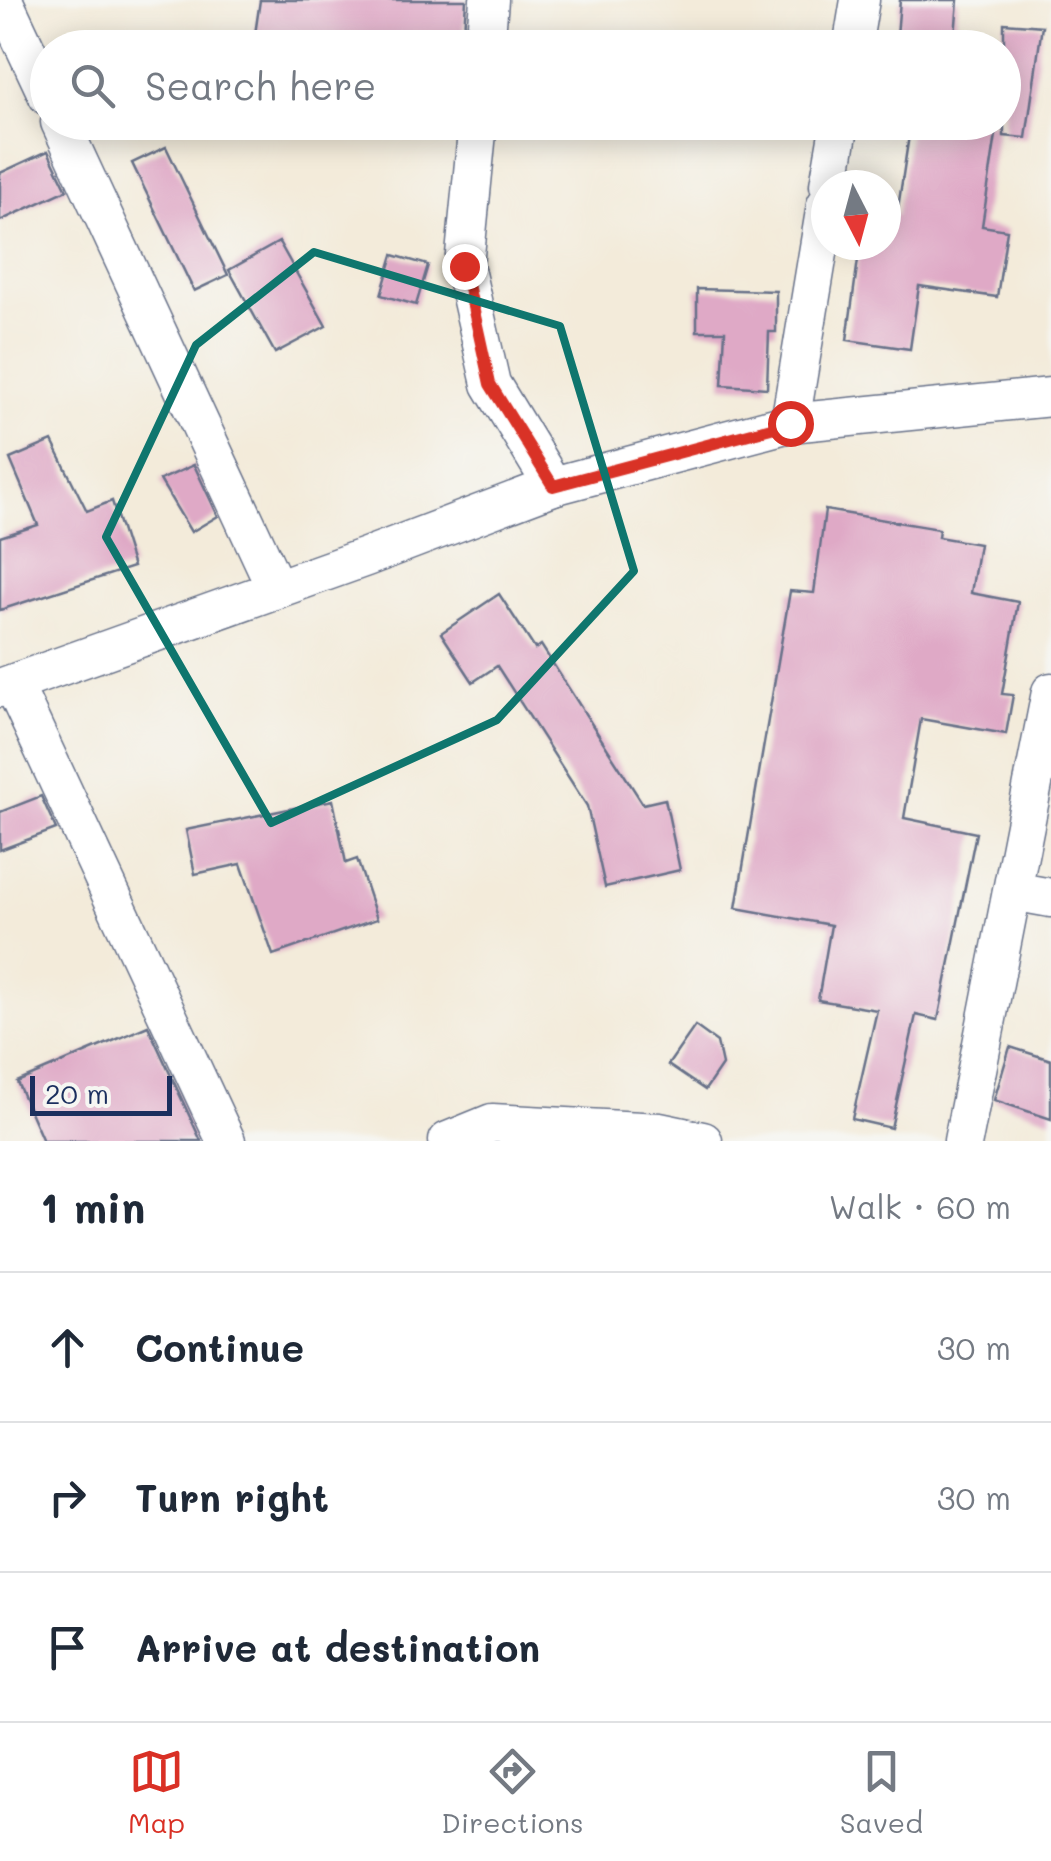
<!DOCTYPE html>
<meta charset="utf-8">
<style>
body{margin:0;font-family:Mali,sans-serif;background:#f6f6f7;color:#1f2937}
.compass{position:absolute;left:811px;top:170px;width:90px;height:90px;border-radius:50%;background:#fff;box-shadow:0 5px 25px #0003;rotate:174deg}
.scale{position:absolute;left:30px;bottom:25px;width:142px;box-sizing:border-box;padding-left:10px;border:5px solid #1b2f5e;border-top:0;font-size:28px;line-height:35px;white-space:nowrap;color:#1b2f5e;-webkit-text-stroke:8px #f6f6f2;paint-order:stroke}
.stop{position:absolute;width:30px;height:30px;margin:-22px;border:8px solid #d93025;border-radius:50%;background:#fff}
.stop.end{background:#d93025;border-color:#fff;box-shadow:0 2px 10px #0008}
.list{margin:0;padding:0;list-style:none}
h2{display:flex;justify-content:space-between;align-items:center;height:130px;margin:0;padding:0 40px;font-size:42px}
h2 small{font-size:32px;font-weight:400;color:#747a83}
.list li{display:grid;grid-template-columns:65px 1fr auto;gap:30px;align-items:center;box-sizing:border-box;height:150px;padding:0 40px;border-top:2px solid #e0e1e3}
.list b{display:block;font-size:38px;white-space:nowrap}
.list em{font-size:32px;font-style:normal;color:#747a83}
.icon{flex:none;width:55px;height:55px;fill:none;stroke:currentColor;stroke-width:2;stroke-linecap:round;stroke-linejoin:round}
.map{position:relative;flex:none;width:1051px;height:1141px;overflow:hidden}
.search{position:absolute;background:#fff;box-shadow:0 5px 25px #0003;left:30px;right:30px;top:30px;height:110px;display:flex;align-items:center;gap:25px;box-sizing:border-box;padding:0 35px;border-radius:55px;color:#747a83;font-size:38px}
.sheet{height:580px;background:#fff}
nav{display:flex;justify-content:space-around;align-items:center;box-sizing:border-box;height:140px;border-top:2px solid #e0e1e3;background:#fff;font-size:28px;color:#747a83}
nav a{display:grid;justify-items:center;gap:5px}
nav .on{color:#d93025}
.map>svg:first-child{display:block}
.building{fill:#dfa9c6}
.lines{fill:none;stroke-linecap:round;stroke-linejoin:round}
.street-casing{stroke:#677189;stroke-width:41}
.street{stroke:#fff;stroke-width:38}
.route{stroke:#d93025;stroke-width:12}
.marked{fill:none;stroke:#0f766e;stroke-width:8;stroke-linejoin:round}
</style>
<div class="map">
<svg width="1051" height="1141" viewBox="0 0 1051 1141">
<rect width="100%" height="100%" fill="#f6f6f2"/>
<filter id="ink" filterUnits="userSpaceOnUse"><feTurbulence type="fractalNoise" baseFrequency=".01" numOctaves="2"/><feDisplacementMap in="SourceGraphic" scale="20" xChannelSelector="R" yChannelSelector="G"/><feConvolveMatrix kernelMatrix="1 2 1 2 8 2 1 2 1" color-interpolation-filters="sRGB"/></filter>
<filter id="wash" filterUnits="userSpaceOnUse"><feTurbulence type="fractalNoise" baseFrequency=".0048" numOctaves="4" result="noise"/><feDisplacementMap in="SourceGraphic" scale="40" xChannelSelector="R" yChannelSelector="G"/><feGaussianBlur stdDeviation="2.25" result="paint"/><feColorMatrix in="noise" values="0 0 0 0 0 0 0 0 0 0 0 0 0 0 0 0 0 1.4 0 .05"/><feComposite in="paint" operator="in"/></filter>
<g filter="url(#wash)">
<rect width="100%" height="100%" fill="#f3ebda"/>
<g id="blocks">
<g class="building">
<polygon points="260,0 466,0 463,48 253,48"/>
<polygon points="900,0 958,0 954,48 896,48"/>
<polygon points="1004,23 1042,26 1026,138 1004,136"/>
<polygon points="911,122 998,122 982,226 1007,230 997,297 919,286 910,349 847,340 860,245 886,245 886,214 897,215"/>
<polygon points="166,147 228,275 194,291 132,163"/>
<polygon points="48,151 67,190 0,221 0,173"/>
<polygon points="279,242 326,326 275,353 229,270"/>
<polygon points="393,255 428,265 416,305 381,295"/>
<polygon points="697,289 776,291 776,332 769,332 767,388 722,385 725,331 697,331"/>
<polygon points="52,441 87,511 112,501 133,567 0,610 0,537 38,525 10,459"/>
<polygon points="194,465 218,516 191,532 160,480"/>
<polygon points="825,510 939,529 938,537 979,544 971,593 1018,602 1002,694 1013,695 1006,734 921,719 904,818 976,833 938,1020 916,1015 891,1128 852,1119 877,1010 818,1000 831,925 736,908 790,591 814,593"/>
<polygon points="499,594 535,649 541,645 643,804 665,799 680,870 605,887 587,806 497,666 473,682 441,633"/>
<polygon points="41,796 56,829 0,850 0,812"/>
<polygon points="333,800 346,863 357,859 377,919 273,955 241,864 195,874 186,830"/>
<polygon points="148,1026 201,1141 43,1141 17,1082"/>
<polygon points="695,1026 717,1042 722,1065 705,1090 668,1065"/>
<polygon points="1010,1047 1051,1060 1051,1119 994,1100"/>
</g>
</g>
</g>
<g filter="url(#ink)">
<use href="#blocks" fill-opacity="0" stroke="#677189" stroke-width="2.5"/>
<g class="lines">
<g class="street-casing">
<g id="street">
<polyline points="3,0 48,96"/>
<polyline points="485,48 489,0"/>
<polyline points="852,48 860,0"/>
<polyline points="60,122 276,588"/>
<polyline points="478,122 464,265 491,384 553,486"/>
<polyline points="829,185 840,122"/>
<polyline points="790,423 826,205"/>
<polyline points="13,684 226,1141"/>
<polyline points="0,688 366,557 553,486 790,423 1051,397"/>
<polyline points="1012,891 1051,898"/>
<polyline points="448,1141 492,1123 660,1132 703,1141"/>
<polyline points="963,1141 1051,692"/>
</g>
</g>
<use href="#street" class="street"/>
</g>
</g>
<g class="lines" filter="url(#ink)">
<polyline class="route" points="464,266 490,384 553,486 790,423"/>
</g>
<path class="marked" d="M 314,252 L 560,326 L 634,571 L 497,720 L 271,823 L 106,537 L 196,345 Z"/>
</svg>
<svg class="compass" viewBox="-18 -18 36 36"><path d="M0-13l5 13h-10z" fill="#e53935"/><path d="M0 13l5-13h-10z" fill="#747a83"/></svg>
<div class="scale">20 m</div>
<div class="stop" style="left:790px;top:423px"></div>
<div class="stop end" style="left:464px;top:266px"></div>
<div class="search"><svg class="icon" aria-label="search" viewBox="0 0 24 24"><circle cx="10" cy="10" r="6"/><path d="M15 15l6 6"/></svg>Search here</div>
</div>
<section class="sheet">
<h2>1 min<small>Walk · 60 m</small></h2>
<ul class="list">
<li><svg class="icon" aria-label="ahead" viewBox="0 0 24 24"><path d="M12 20V5M6 11l6-6 6 6"/></svg><div><b>Continue</b></div><em>30 m</em></li>
<li><svg class="icon" aria-label="right" viewBox="0 0 24 24"><path d="M7 20v-9h11M14 6l5 5-5 5"/></svg><div><b>Turn right</b></div><em>30 m</em></li>
<li><svg class="icon" aria-label="arrive" viewBox="0 0 24 24"><path d="M6 21V4h12l-3 4 3 4H6"/></svg><div><b>Arrive at destination</b></div></li>
</ul>
</section>
<nav>
<a class="on"><svg class="icon" aria-label="map" viewBox="0 0 24 24"><path d="M3 6l6-2 6 2 6-2v14l-6 2-6-2-6 2zM9 4v14M15 6v14"/></svg>Map</a>
<a><svg class="icon" aria-label="directions" viewBox="0 0 24 24"><path d="M12 3l9 9-9 9-9-9zM9 14v-3h6M13 9l2 2-2 2"/></svg>Directions</a>
<a><svg class="icon" aria-label="saved" viewBox="0 0 24 24"><path d="M7 4h10v16l-5-4-5 4z"/></svg>Saved</a>
</nav>
